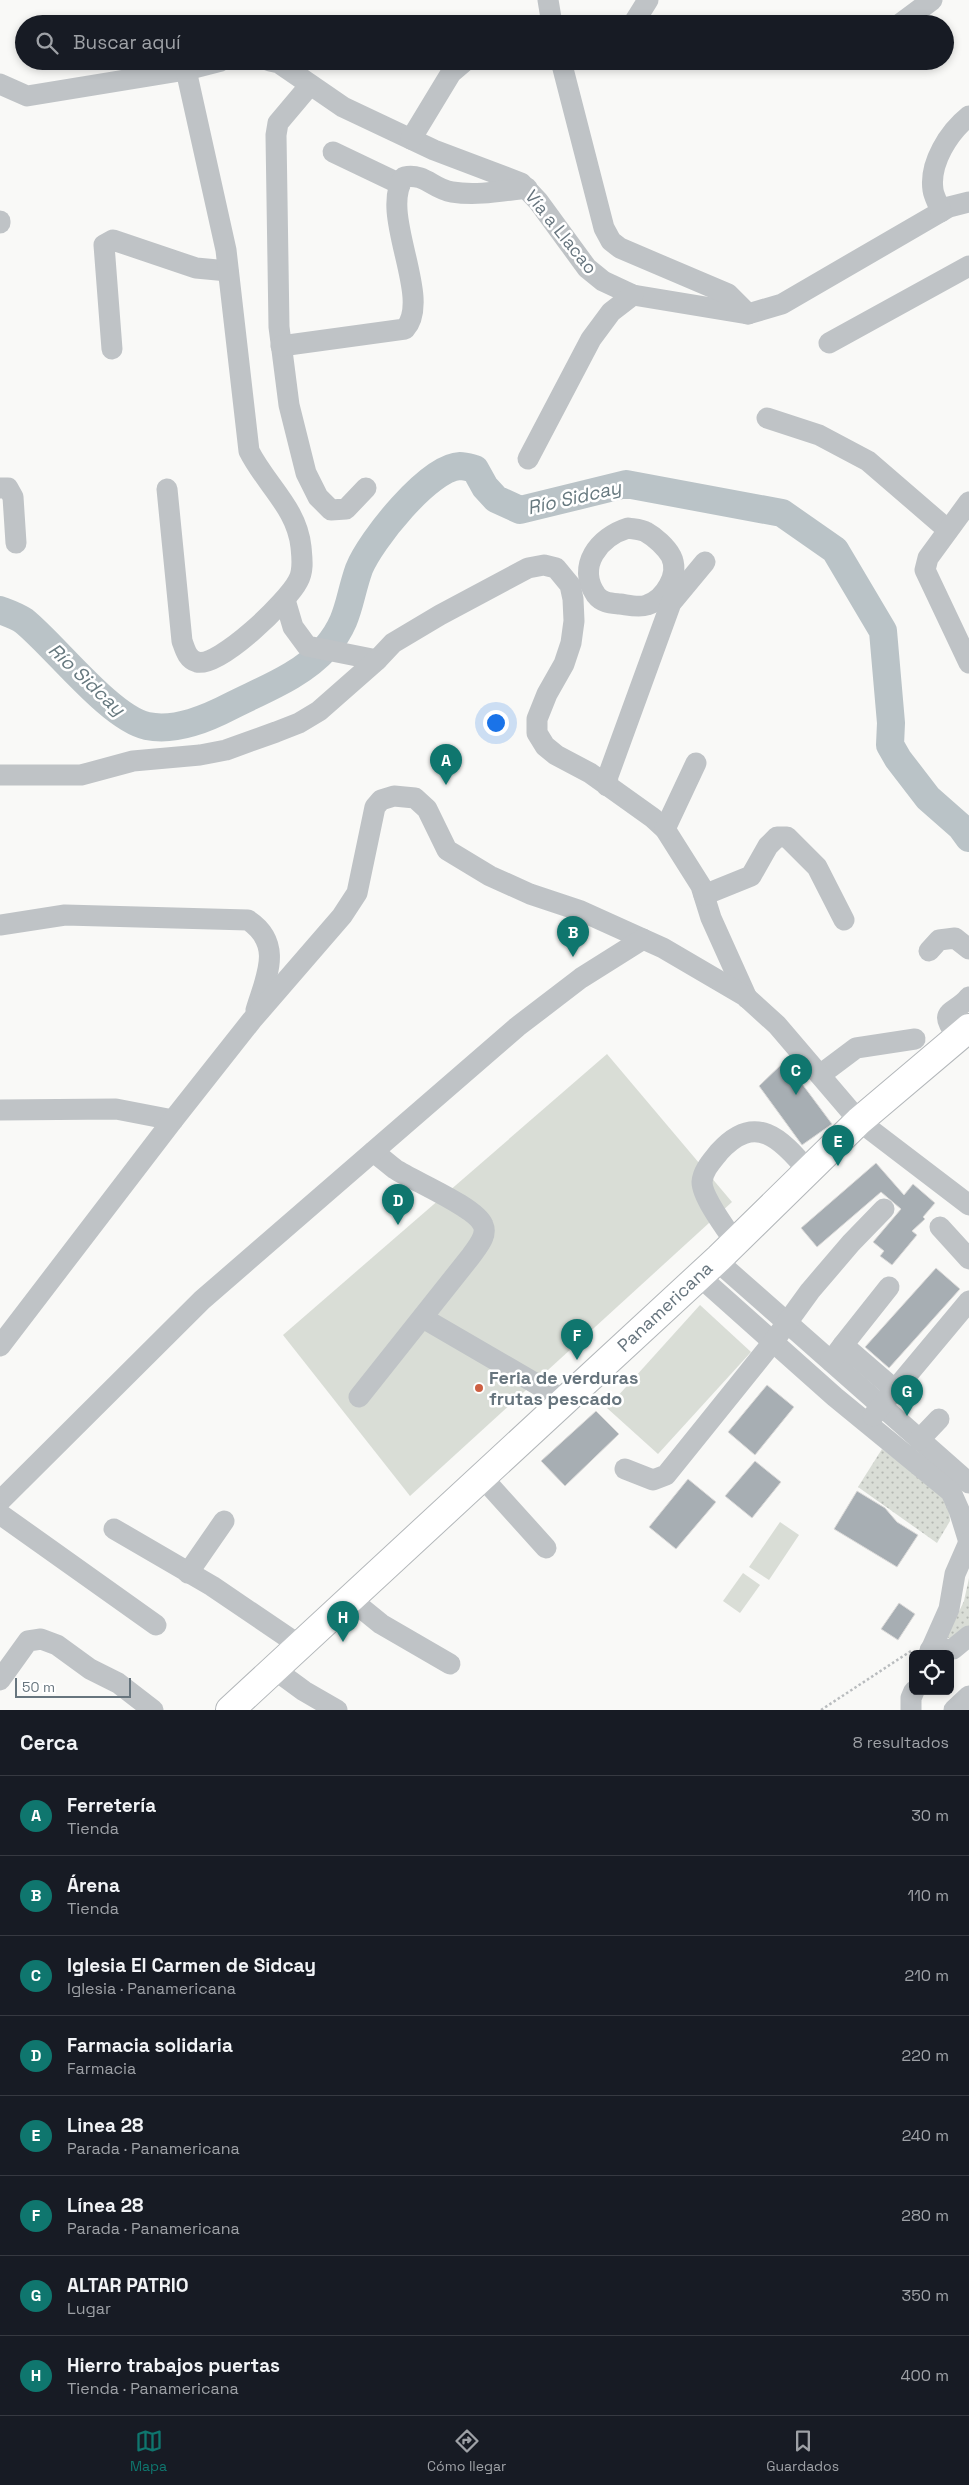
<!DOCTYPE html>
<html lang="es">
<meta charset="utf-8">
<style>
body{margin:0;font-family:"Space Grotesk",sans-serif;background:#20242c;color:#f1f3f6}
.controls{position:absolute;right:15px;bottom:15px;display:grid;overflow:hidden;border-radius:8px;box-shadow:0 2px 8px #0003}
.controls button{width:45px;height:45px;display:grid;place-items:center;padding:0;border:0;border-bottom:1px solid #363941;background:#171b24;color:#f1f3f6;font:25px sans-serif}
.scale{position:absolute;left:15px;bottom:12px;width:116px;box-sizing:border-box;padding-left:5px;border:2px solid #67757e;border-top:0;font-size:14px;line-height:18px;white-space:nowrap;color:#67757e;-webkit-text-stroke:4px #fff;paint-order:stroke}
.you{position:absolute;left:495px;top:722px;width:18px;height:18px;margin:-12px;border:4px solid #fff;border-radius:50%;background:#1a73e8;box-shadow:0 0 0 8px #1a73e833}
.badge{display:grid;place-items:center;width:32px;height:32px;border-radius:50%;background:#0f766e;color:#fff;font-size:16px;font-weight:700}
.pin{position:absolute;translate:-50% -41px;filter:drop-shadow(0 1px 2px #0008)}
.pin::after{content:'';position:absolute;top:26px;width:18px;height:15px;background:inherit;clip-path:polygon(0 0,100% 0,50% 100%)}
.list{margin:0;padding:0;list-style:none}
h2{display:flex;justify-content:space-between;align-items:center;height:65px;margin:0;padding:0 20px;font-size:21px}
h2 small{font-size:16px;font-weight:400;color:#9ea1a6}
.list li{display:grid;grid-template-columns:32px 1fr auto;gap:15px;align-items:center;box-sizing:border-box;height:80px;padding:0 20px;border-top:1px solid #363941}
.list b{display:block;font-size:19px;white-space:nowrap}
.list p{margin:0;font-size:16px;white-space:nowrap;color:#9ea1a6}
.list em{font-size:16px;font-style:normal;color:#9ea1a6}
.icon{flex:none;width:28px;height:28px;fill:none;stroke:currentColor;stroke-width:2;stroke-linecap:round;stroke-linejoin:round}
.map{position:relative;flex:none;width:969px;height:1710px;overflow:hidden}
.search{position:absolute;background:#171b24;box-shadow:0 2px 8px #0003;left:15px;right:15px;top:15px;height:55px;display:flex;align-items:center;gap:12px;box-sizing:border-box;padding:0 18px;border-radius:28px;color:#9ea1a6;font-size:19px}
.sheet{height:705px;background:#171b24}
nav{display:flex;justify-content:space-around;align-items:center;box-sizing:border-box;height:70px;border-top:1px solid #363941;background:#171b24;font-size:14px;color:#9ea1a6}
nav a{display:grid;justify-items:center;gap:2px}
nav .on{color:#0f766e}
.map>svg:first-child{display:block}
.green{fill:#d9ddd6}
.park{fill:url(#park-dots)}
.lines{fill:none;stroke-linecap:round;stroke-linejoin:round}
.river{stroke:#bac3c7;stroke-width:28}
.building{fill:#a7aeb3;stroke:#dbdad9}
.major-casing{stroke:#b3b7ba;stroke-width:30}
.path{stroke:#b9bcbe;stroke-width:2.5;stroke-dasharray:2.5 2.5;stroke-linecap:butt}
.minor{stroke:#bfc3c6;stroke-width:21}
.major{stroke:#fff;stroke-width:28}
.poi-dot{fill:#cd6043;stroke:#fff;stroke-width:2}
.labels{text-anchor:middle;stroke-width:5;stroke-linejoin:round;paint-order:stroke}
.street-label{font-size:18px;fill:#67757e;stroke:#fff}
.poi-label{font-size:18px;font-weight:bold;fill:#67757e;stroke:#fff;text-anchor:start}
.water-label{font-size:19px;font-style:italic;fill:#67797f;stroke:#fff}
</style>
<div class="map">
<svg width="969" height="1710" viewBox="0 0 969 1710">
<defs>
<pattern id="park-dots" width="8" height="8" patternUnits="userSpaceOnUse" patternTransform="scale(1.25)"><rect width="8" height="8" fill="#d9ddd6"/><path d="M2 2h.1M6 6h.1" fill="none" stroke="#b4b8b3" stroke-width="1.8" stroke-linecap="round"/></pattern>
</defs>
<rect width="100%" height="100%" fill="#f9f9f7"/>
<g class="green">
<polygon points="607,1054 732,1202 410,1496 283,1335"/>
<polygon points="700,1305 751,1352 658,1454 607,1408"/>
<polygon points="780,1522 799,1535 769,1580 749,1567"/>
<polygon points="743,1573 760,1585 740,1613 723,1601"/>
</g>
<g class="park">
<polygon points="882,1449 948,1498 950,1521 937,1543 858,1487"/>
<polygon points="969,1578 969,1627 951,1640 947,1637 964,1601"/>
</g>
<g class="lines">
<path class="river" d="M 0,610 C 8,613 17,616 24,621 C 55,646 110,718 147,726 C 176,732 208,718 233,705 C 265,689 302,675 326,648 C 350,620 348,600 359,569 C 370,541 429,467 460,466 C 465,466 471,468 475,469 L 485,487 L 496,499 L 520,510 L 626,484 L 782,513 L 835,550 L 883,631 L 891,723 L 890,745 L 898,759 L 928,798 L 961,827 L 969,838"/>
</g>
<g class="building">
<polygon points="785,1061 832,1124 802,1145 759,1086"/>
<polygon points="876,1163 904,1195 913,1184 935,1203 923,1217 925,1219 912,1231 917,1235 892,1265 880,1256 884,1251 873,1242 901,1209 881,1192 817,1247 801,1228"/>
<polygon points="936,1268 960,1289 889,1368 865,1347"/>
<polygon points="767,1385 794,1407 755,1455 728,1432"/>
<polygon points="596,1411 619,1434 565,1486 541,1461"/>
<polygon points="755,1461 781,1482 752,1518 725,1496"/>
<polygon points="688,1479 716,1502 676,1549 649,1527"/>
<polygon points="857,1491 885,1508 897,1522 918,1535 897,1567 834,1529"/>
<polygon points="899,1603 915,1614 898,1640 881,1629"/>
</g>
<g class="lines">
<g class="major-casing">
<polyline id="major" points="230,1710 719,1258 859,1121 969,1028"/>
</g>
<polyline class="path" points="821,1710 911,1651"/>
<g class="minor">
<polyline points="548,0 552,24"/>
<polyline points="633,24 648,0"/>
<polyline points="900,24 932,0"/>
<polyline points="270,61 279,63 343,107 434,150 521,183 538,201 587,268 603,281 633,295 748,314 782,304 949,207 969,202"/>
<polyline points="561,61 604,228 611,241 620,248 728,294 748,314"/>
<polyline points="0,84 27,96 186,70 221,61"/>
<polyline points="310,85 278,123 276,135 279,327 289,405 306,473 318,497 331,510 346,509 366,488"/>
<polyline points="411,139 451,73 465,61"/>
<polyline points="333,152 400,184"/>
<path d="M 941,212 C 939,205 934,197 933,190 C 929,163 949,132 969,116"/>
<polyline points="0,221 0,223"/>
<polyline points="829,343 969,266"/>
<path d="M 281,346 L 405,329 C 433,298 378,213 404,177 C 426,173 432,189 452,192 C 477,196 502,191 527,188"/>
<polyline points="112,349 104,245 113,240 196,268 228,271"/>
<polyline points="767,418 819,435 868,461 948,530"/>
<polyline points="528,459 591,339 611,312 633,295"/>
<polyline points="0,488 8,488 13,497 16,543"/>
<path d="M 167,489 L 182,641 C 185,649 187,659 197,662 C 219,668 288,601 298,581 C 304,571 302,558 301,547 C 297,508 266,485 249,451 L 226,250 L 186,70"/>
<polyline points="969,502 928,558 925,570 969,663"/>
<path d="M 628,528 C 633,529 641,529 646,532 C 655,537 666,547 671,556 C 680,574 665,599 647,605 C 639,608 628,605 620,604 C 611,603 602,603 596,595 C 576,566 599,537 628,528 Z"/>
<polyline points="285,600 293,627 307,646 377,660"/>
<polyline points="0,775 81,775 133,761 200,755 226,750 276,732 299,723 319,711 377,660 393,643 440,615 528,568 544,565 556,568 570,585 573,599 574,621 571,643 564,664 547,694 537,719 537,733 545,746 556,755 590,773 653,818 665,829 701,886 711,918 747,998"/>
<polyline points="607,786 608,776 671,603 705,562"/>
<polyline points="665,829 696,763"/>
<polyline points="704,895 751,876 768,846 777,837 787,837 817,867 844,920"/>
<path d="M 0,925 L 65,915 L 248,920 C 284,944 266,977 256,1010"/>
<polyline points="929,951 939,940 955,938 969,949"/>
<path d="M 958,1037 C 935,1009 955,1015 969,997"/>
<polyline points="820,1075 856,1048 915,1039"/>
<polyline points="0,1110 116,1109 173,1120"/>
<polyline points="940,1227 969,1259"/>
<path d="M 735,1242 C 726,1229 702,1197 702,1182 C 703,1170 712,1161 719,1152 C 755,1112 781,1138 808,1171"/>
<polyline points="716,1260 969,1483"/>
<polyline points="699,1276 835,1397 951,1492 959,1510 969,1542"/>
<polyline points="423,1318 564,1400"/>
<polyline points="843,1345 889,1287"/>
<polyline points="0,1346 173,1120 252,1020 342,916 357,893 375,807 381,800 394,796 415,798 427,809 447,850 490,876 530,894 581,911 643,939"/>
<polyline points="831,1361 843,1345 894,1389"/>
<path d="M 359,1397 L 471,1256 C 477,1247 488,1236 483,1225 C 476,1207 413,1181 395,1169 C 387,1163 381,1157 373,1152"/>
<polyline points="873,1416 969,1301"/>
<polyline points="919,1440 939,1419"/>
<polyline points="625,1469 653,1480 666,1475 773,1342 810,1291 851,1243 884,1209"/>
<polyline points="482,1477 546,1548"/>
<polyline points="0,1501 202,1300 517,1027 581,978 643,939 663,948 745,996 777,1025 859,1121 969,1205"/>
<polyline points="0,1514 156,1625"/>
<polyline points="114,1529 212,1586 299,1645"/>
<polyline points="188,1573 224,1521"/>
<polyline points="349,1598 381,1624 450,1664"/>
<polyline points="930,1650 953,1649 969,1636"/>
<polyline points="929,1654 949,1609 955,1574 969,1542"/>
<polyline points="274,1669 304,1691 337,1710"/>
<polyline points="0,1680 28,1641 41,1639 57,1645 90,1669 118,1683 153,1710"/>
<polyline points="911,1710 911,1698 914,1691"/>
<polyline points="954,1710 969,1696"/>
</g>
<use href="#major" class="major"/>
</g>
<circle class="poi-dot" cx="479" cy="1388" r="5"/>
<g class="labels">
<g class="street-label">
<text transform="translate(561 232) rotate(51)" y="6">Vía a Llacao</text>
<text transform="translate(665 1307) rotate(-43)" y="6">Panamericana</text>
</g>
<g class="poi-label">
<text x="489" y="1384">Feria de verduras<tspan x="489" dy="21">frutas pescado</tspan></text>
</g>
<g class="water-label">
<text transform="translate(574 497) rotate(-13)" y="7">Río Sidcay</text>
<text transform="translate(87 679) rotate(43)" y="7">Río Sidcay</text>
</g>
</g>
</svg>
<div class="controls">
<button><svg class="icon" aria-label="locate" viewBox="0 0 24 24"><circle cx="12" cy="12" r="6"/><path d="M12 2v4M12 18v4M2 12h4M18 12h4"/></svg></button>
</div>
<div class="scale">50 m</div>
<div class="you"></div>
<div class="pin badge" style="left:446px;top:785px">A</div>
<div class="pin badge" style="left:573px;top:957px">B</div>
<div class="pin badge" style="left:796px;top:1095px">C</div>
<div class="pin badge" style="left:398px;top:1225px">D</div>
<div class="pin badge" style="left:838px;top:1166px">E</div>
<div class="pin badge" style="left:577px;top:1360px">F</div>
<div class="pin badge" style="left:907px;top:1416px">G</div>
<div class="pin badge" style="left:343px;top:1642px">H</div>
<div class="search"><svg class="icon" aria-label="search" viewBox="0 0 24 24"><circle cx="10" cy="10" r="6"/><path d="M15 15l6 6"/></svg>Buscar aquí</div>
</div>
<section class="sheet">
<h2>Cerca<small>8 resultados</small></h2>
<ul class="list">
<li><span class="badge">A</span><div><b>Ferretería</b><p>Tienda</p></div><em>30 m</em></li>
<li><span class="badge">B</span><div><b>Árena</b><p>Tienda</p></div><em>110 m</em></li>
<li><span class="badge">C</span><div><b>Iglesia El Carmen de Sidcay</b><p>Iglesia · Panamericana</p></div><em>210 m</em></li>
<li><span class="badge">D</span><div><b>Farmacia solidaria</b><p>Farmacia</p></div><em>220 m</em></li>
<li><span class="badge">E</span><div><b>Linea 28</b><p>Parada · Panamericana</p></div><em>240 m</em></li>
<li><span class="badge">F</span><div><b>Línea 28</b><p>Parada · Panamericana</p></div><em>280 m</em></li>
<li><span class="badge">G</span><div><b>ALTAR PATRIO</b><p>Lugar</p></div><em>350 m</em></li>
<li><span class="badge">H</span><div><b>Hierro trabajos puertas</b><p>Tienda · Panamericana</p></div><em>400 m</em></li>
</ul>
</section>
<nav>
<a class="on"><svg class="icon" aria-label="map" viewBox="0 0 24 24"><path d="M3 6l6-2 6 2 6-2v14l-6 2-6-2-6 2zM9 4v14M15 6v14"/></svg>Mapa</a>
<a><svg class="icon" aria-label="directions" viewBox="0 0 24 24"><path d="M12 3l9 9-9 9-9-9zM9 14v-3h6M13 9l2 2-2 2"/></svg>Cómo llegar</a>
<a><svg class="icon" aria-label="saved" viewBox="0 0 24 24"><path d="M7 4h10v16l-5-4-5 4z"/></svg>Guardados</a>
</nav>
